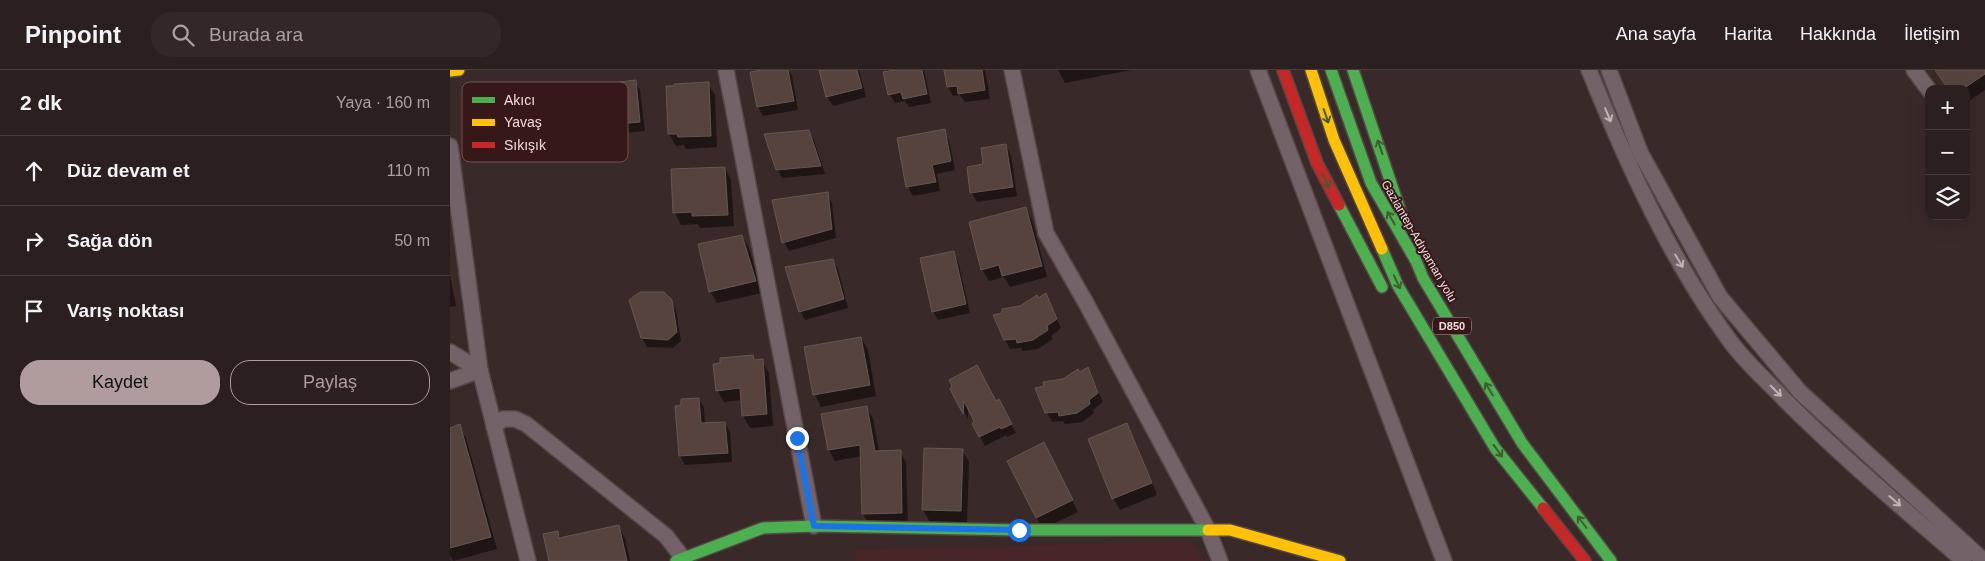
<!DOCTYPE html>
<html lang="tr">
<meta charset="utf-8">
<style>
body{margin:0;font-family:Arial,sans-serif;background:#342728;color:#f1f3f6}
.controls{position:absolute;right:15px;top:15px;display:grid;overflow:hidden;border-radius:10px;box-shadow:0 5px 20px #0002}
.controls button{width:45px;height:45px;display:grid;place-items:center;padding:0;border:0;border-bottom:1px solid #483d3d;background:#2c1f1f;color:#f1f3f6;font:25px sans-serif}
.stop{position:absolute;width:15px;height:15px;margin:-11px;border:4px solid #1a73e8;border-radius:50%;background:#fff}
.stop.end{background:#1a73e8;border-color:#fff;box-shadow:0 1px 5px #0008}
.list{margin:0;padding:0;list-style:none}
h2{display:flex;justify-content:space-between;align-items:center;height:65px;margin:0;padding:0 20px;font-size:21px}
h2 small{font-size:16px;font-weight:400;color:#a6a2a4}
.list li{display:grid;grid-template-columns:32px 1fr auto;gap:15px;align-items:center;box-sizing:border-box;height:70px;padding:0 20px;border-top:1px solid #483d3d}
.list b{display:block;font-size:19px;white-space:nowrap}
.list em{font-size:16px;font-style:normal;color:#a6a2a4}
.actions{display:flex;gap:10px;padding:15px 20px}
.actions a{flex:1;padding:11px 0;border:1px solid #b09c9c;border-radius:20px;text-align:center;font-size:18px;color:#b09c9c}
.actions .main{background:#b09c9c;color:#111}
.icon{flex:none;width:28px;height:28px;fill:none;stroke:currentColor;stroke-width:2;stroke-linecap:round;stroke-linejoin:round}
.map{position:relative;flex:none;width:1535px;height:491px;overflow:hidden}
header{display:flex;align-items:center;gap:30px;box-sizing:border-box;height:70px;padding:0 25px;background:#2c1f1f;border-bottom:1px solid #483d3d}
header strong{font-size:24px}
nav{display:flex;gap:28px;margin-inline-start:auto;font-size:18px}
.search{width:350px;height:45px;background:#342728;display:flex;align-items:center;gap:12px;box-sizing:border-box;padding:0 18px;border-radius:20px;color:#a6a2a4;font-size:19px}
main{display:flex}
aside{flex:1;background:#2c1f1f}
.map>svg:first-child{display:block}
.built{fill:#482526}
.shadow{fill:#0007}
.building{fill:#56433d;stroke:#645753}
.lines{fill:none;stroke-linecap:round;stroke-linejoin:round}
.street-casing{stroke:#554747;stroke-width:18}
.fast-casing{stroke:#554747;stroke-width:14}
.slow-casing{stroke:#554747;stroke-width:14}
.jam-casing{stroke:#554747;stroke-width:14}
.street{stroke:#736369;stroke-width:15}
.fast{stroke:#4caf50;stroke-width:11}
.slow{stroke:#ffc107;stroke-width:11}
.jam{stroke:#c62828;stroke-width:11}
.oneway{stroke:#c4b0b2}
.oneway2{stroke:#405c32}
.route{stroke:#1a73e8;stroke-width:6}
.labels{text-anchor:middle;stroke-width:4;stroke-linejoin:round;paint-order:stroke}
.shield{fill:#361819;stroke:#b8a0a0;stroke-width:1}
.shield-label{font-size:11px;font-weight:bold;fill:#f0dada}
.street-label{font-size:12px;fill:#f0dada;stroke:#361819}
.key{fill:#361819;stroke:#6e5253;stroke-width:1}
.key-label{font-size:14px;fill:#f0dada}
</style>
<header>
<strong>Pinpoint</strong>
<div class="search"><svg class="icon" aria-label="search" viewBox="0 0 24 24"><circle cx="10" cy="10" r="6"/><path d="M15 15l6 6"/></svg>Burada ara</div>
<nav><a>Ana sayfa</a><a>Harita</a><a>Hakkında</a><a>İletişim</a></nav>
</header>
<main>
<aside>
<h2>2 dk<small>Yaya · 160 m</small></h2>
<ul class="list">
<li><svg class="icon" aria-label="ahead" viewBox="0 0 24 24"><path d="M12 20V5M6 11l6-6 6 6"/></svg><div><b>Düz devam et</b></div><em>110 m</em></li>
<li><svg class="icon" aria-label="right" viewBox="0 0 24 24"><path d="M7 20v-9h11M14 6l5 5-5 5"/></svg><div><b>Sağa dön</b></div><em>50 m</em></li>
<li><svg class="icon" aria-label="arrive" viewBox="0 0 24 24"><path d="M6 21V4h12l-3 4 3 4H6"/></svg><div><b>Varış noktası</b></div></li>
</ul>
<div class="actions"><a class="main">Kaydet</a><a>Paylaş</a></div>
</aside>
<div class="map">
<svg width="1535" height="491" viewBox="0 0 1535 491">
<rect width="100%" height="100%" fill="#3a2929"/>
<g class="built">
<polygon points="0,192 6,228 0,241"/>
<polygon points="741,471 755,491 406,491 405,480"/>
</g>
<g class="shadow">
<polygon points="319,0 338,0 342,6 348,40 313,46 308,37 302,3"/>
<polygon points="371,0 409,0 416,27 383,36 377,27"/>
<polygon points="437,0 474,0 481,33 459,37 455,31 445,33 439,24"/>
<polygon points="495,0 535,0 540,29 515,32 510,25 503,26 498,17"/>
<polygon points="608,0 681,0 615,13"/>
<polygon points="1486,0 1535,0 1535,20 1516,33 1516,19 1498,19"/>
<polygon points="185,11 190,20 195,61 164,64 158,55 154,15"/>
<polygon points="258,14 265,25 267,77 236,79 234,75 226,76 219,64"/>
<polygon points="359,61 364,70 375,104 332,108 327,99"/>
<polygon points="494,61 499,70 505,100 487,104 490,121 463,126 458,117 449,69"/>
<polygon points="556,76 561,85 567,126 527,132 522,123 518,98 535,95"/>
<polygon points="275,98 281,110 284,156 250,158 248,154 231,155 225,143 222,101"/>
<polygon points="377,124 382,133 386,168 339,181 334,172"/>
<polygon points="576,138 582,150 597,207 560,217 554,207 539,211 532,199"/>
<polygon points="292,166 299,178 312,223 267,233 260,221"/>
<polygon points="503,182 508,191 520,243 488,250 483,241"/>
<polygon points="382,190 388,199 398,238 355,250 350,241"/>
<polygon points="0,205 6,236 0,237"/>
<polygon points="596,225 611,258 601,266 603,269 588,279 573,281 571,278 560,279 555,270 570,237"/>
<polygon points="221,231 226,240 231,271 223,278 197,277 192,268"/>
<polygon points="411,268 418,280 426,326 371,337 365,325 356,278"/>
<polygon points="302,287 305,291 312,291 319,303 323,356 300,358 293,346 292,330 274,332 267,320"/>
<polygon points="638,299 653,332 643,340 644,343 632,352 615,354 613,351 602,352 597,343 614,310"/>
<polygon points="502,319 546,332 553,340 566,363 557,367 556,365 535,376 523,354 525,351 518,337 518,349"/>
<polygon points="249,329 254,338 255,354 275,353 280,362 282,392 235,395 230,386 226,337 232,336"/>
<polygon points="416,337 423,348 429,382 450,382 456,392 458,454 419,455 413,444 412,386 385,391 379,380 373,345"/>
<polygon points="677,355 683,366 707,425 670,440 663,428"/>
<polygon points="9,356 16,368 47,479 3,491 0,485 0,359"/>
<polygon points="512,380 519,392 517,453 480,452 473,440"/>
<polygon points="600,386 628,442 593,459 587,448"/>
<polygon points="168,456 175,468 180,491 100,491 107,462 111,468"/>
</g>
<g class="building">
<polygon points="312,0 338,0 344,31 307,37 300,2"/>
<polygon points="369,0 407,0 412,18 376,27"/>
<polygon points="444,0 472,0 477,24 453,29 451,22 438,25 433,2"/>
<polygon points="494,0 532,0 535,20 508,24 507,16 497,17"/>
<polygon points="1485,0 1535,0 1535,4 1513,19 1498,19"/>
<polygon points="186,10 190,52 157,55 152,14"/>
<polygon points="259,12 261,66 228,67 227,64 218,64 216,16 224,16 224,14"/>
<polygon points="495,59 501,91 482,95 486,112 456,117 447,68"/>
<polygon points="359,60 371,96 326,100 314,64"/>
<polygon points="556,74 563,117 520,123 517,97 533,94 531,78"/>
<polygon points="275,97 278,145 242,146 242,142 223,143 221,99"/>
<polygon points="378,122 382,159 332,173 322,130"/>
<polygon points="576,137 592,196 552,206 549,195 531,200 519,152"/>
<polygon points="292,165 306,211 259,222 248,174"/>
<polygon points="504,181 516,234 482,242 470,188"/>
<polygon points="383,189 394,229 349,242 335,197"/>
<polygon points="190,222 214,222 222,230 227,262 218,270 191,268 179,230"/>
<polygon points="596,223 607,249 597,256 598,260 583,270 567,273 566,269 554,270 543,245 552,243 552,239 570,236 587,225 588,228"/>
<polygon points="411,267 420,315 363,325 354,277"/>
<polygon points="303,285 304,290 313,289 317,344 292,346 290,318 266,321 263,294 270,293 270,288"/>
<polygon points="527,295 546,331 549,329 562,354 551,359 550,357 529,367 522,354 524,351 514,331 513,344 500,319 502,316 499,310"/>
<polygon points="638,297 648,323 639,330 640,334 627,343 609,346 608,342 595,343 585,318 594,316 593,312 613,309 628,299 630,302"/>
<polygon points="249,328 251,353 275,352 278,383 229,386 225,336 231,335 231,329"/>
<polygon points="417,336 425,381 451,380 452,443 412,444 410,375 378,380 371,344"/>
<polygon points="677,353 702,413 662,429 638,369"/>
<polygon points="10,354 41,467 0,478 0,358"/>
<polygon points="594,372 623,430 586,448 557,391"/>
<polygon points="474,378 513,379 511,441 472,440"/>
<polygon points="169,455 177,491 99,491 93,464 108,461 109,468"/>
</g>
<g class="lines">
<g class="street-casing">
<g id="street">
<polyline points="276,0 364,456"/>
<polyline points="562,0 596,163 636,233 758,460 770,491"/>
<polyline points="808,0 994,491"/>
<path d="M 1139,0 C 1177,94 1220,189 1280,271 C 1296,293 1318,312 1337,332 C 1393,388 1454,439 1514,491"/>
<polyline points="1159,0 1190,82 1270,227 1350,322 1534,491"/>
<polyline points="1464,0 1479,20"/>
<polyline points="0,76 30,300 78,491"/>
<polyline points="0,282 30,300"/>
<polyline points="0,311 30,300"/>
<polyline points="44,357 53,349 65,349 76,354 216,466 233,488"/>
</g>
</g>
<g class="fast-casing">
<g id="fast">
<polyline points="881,0 921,113 966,191 973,208 1072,373 1161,491"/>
<polyline points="903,0 953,149"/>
<polyline points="889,135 932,217"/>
<polyline points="932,179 948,216 1045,378 1093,438"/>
<polyline points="226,491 313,458 364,456 569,460 758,460"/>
</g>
</g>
<g class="slow-casing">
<g id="slow">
<polyline points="861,0 884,70 932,179"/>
<polyline points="0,1 9,0"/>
<polyline points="758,460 780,460 890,491"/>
</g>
</g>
<g class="jam-casing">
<g id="jam">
<polyline points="833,0 867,93 889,135"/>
<polyline points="1093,438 1135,491"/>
</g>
</g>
<use href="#street" class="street"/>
<use href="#fast" class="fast"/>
<use href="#slow" class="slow"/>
<use href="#jam" class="jam"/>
</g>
<defs><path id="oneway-shaft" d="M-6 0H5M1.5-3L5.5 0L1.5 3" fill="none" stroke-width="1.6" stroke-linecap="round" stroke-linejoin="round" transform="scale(1.25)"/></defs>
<g class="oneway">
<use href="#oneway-shaft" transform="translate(1158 45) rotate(67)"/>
<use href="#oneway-shaft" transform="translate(1229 191) rotate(59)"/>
<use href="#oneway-shaft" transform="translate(1326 321) rotate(45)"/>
<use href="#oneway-shaft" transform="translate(1445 431) rotate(41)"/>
</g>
<g class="oneway2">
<use href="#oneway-shaft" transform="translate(876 46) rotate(71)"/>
<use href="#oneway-shaft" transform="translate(930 77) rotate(-109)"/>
<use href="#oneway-shaft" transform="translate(876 111) rotate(63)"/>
<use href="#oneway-shaft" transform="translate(941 148) rotate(-120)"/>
<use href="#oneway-shaft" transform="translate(947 212) rotate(65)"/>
<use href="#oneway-shaft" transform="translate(1039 319) rotate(-121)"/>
<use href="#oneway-shaft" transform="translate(1048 381) rotate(54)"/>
<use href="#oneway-shaft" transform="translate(1132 452) rotate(-127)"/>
</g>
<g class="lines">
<polyline class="route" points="347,368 364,456 569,460"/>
</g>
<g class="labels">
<rect class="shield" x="983" y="247.5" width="38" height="17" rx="4"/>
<g class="shield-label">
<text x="1002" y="260">D850</text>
</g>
<g class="street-label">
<text transform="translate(969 171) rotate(60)" y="4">Gaziantep-Adıyaman yolu</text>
</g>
</g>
<rect x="12" y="12" width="166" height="80" rx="8" class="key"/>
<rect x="22" y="27" width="23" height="6" fill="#4caf50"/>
<rect x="22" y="49" width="23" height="7" fill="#ffc107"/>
<rect x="22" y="72" width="23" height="6" fill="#c62828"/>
<g class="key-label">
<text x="54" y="35">Akıcı</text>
<text x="54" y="57">Yavaş</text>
<text x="54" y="80">Sıkışık</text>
</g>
</svg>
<div class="controls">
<button>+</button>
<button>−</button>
<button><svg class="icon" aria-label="layers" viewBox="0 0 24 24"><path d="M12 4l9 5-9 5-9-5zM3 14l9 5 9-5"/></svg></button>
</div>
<div class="stop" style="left:569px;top:460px"></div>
<div class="stop end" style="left:347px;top:368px"></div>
</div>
</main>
